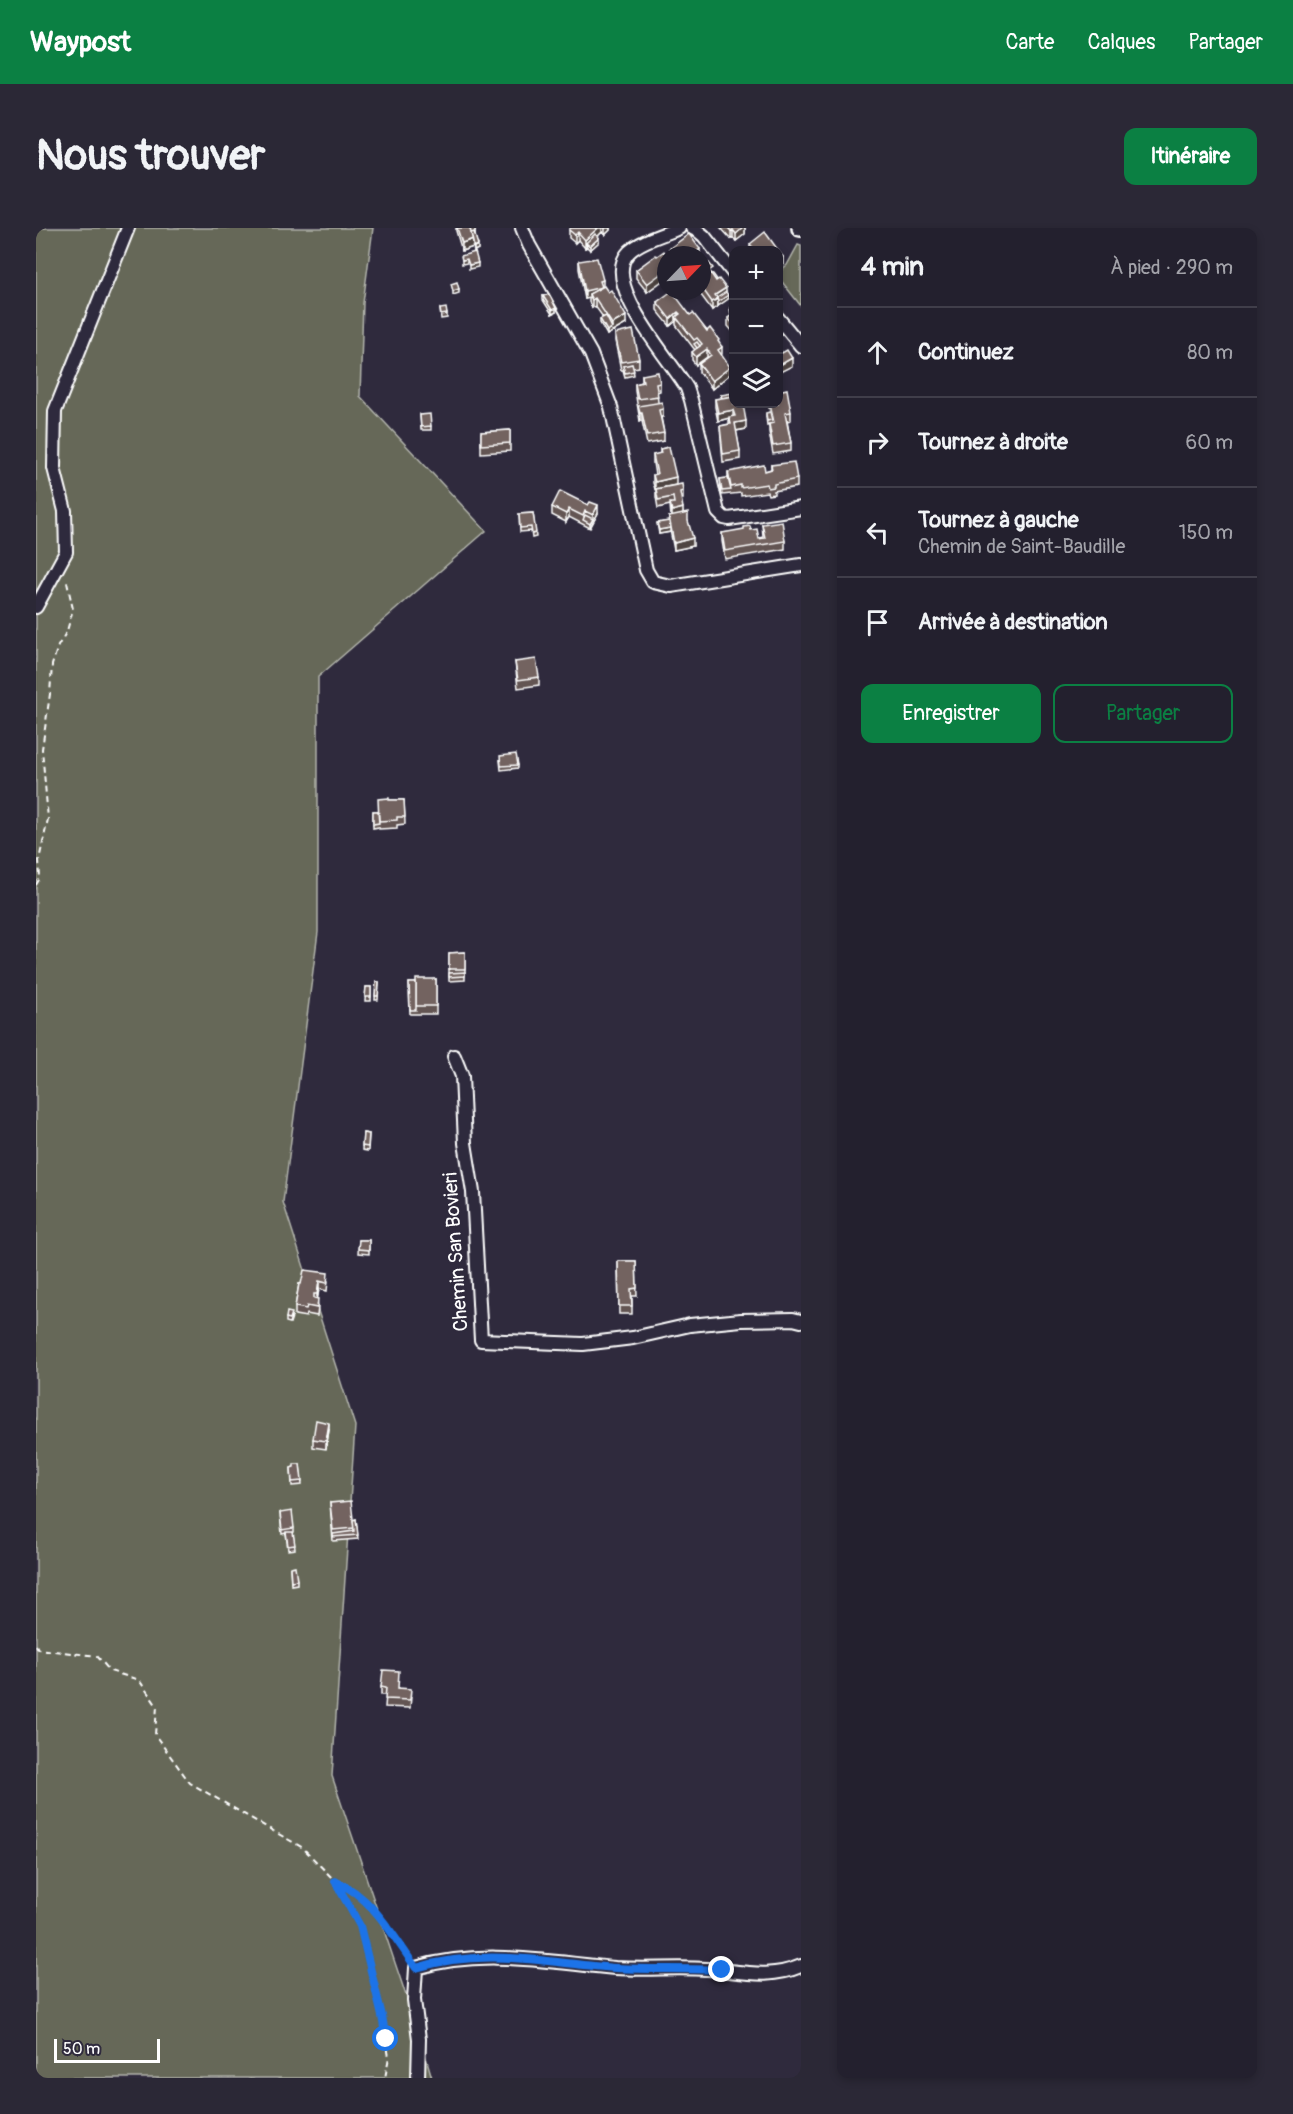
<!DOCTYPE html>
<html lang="fr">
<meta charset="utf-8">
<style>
body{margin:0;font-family:Pangolin,sans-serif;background:#2b2836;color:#f1f3f6}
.controls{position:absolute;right:18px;top:18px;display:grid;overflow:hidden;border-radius:12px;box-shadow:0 3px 9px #0003}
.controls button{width:54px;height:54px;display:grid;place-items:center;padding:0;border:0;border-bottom:2px solid #403e4a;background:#23202e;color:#f1f3f6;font:30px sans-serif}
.compass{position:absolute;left:621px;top:18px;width:54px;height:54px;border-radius:50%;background:#23202e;box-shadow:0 3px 9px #0003;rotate:65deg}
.scale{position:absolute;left:18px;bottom:15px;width:106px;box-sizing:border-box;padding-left:6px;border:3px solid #fff;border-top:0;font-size:16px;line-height:21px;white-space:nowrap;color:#fff;-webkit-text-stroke:4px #2f2a3d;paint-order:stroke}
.stop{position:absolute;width:18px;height:18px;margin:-14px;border:4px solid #1a73e8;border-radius:50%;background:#fff}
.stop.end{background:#1a73e8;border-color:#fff;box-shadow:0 2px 6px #0008}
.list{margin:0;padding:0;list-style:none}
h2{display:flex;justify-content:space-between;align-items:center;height:78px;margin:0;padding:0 24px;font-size:26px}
h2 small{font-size:20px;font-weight:400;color:#a3a3aa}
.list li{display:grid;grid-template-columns:39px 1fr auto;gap:18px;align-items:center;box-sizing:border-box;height:90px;padding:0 24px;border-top:2px solid #403e4a}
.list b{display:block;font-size:22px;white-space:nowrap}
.list p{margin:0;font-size:20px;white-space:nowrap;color:#a3a3aa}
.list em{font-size:20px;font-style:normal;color:#a3a3aa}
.actions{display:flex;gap:12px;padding:18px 24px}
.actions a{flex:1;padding:14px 0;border:2px solid #0b8043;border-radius:12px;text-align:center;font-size:21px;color:#0b8043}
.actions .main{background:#0b8043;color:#fff}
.icon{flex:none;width:33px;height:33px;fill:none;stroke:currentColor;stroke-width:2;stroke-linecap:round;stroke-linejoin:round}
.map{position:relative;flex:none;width:765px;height:1850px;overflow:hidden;border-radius:12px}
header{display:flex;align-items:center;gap:36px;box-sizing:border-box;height:84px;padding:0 30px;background:#0b8043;color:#fff}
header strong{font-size:28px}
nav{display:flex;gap:33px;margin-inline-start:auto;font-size:21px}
.intro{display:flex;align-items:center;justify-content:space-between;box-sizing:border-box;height:144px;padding:0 36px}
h1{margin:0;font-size:42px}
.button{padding:15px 27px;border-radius:12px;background:#0b8043;color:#fff;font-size:21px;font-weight:700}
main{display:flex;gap:36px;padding:0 36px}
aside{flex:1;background:#23202e;border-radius:12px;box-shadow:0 3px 9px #0003}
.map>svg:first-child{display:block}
.green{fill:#666859;stroke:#b2b4ac;stroke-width:1.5}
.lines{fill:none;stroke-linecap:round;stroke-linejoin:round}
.minor-casing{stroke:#fff;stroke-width:16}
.tertiary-casing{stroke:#fff;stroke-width:20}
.path{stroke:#fff;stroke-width:2;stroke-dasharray:6 4.5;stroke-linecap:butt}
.minor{stroke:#2f2a3d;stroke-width:12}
.tertiary{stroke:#2f2a3d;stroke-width:15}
.wall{fill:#635553;stroke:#fff;stroke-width:1.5}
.shaded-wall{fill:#504543;stroke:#fff;stroke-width:1.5}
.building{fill:#736360;stroke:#fff;stroke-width:1.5}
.route{stroke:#1a73e8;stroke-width:8}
.labels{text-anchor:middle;stroke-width:4.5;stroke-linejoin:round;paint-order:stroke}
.street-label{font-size:20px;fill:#fff;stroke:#2f2a3d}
</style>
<header>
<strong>Waypost</strong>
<nav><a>Carte</a><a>Calques</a><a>Partager</a></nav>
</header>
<div class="intro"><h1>Nous trouver</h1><a class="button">Itinéraire</a></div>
<main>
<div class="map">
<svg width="765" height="1850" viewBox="0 0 765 1850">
<rect width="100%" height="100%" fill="#2f2a3d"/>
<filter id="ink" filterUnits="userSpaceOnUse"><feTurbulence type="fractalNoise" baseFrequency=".0167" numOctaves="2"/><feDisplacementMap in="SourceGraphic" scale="12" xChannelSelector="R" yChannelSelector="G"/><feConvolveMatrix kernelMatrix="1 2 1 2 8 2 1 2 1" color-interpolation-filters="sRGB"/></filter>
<g filter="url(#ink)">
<g class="green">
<polygon points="0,0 337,0 327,75 324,168 450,303 282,449 282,704 247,974 319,1198 296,1548 384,1809 396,1850 0,1850"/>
<polygon points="762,17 765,18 765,78 743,50 743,44 751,37"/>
</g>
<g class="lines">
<g class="minor-casing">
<g id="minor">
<polyline points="486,0 493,17 555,126 575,179 610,342 617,354 635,358 765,337"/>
<path d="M 643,0 C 627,7 606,12 593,24 C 563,55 635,132 651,160 L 655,172 L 682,284 L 688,290 L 693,291 L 765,280"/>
<polyline points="656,0 662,3 668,8 698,46"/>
<polyline points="742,90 765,118"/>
<polyline points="0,379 30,324 29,283 18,240 19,183 92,0"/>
<polyline points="418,828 426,848 429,915 437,964 445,1112 547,1116 597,1110 654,1097 705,1092 757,1091 765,1093"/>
<path d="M 382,1850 L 383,1811 L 378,1772 L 380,1740 C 447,1720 511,1734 579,1740 C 610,1742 640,1739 671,1741 C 705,1743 732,1752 765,1738"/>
</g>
</g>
<g class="tertiary-casing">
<polyline id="tertiary" points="764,0 765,0"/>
</g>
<g class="path">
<polyline points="0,657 4,650 3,632 12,591 6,521 14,466 16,437 22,418 31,403 37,381 30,350"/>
<polyline points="0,1417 2,1421 61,1428 74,1443 103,1452 121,1478 119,1507 154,1555 267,1620 299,1653 324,1698 330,1720 346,1788 353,1829 349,1850"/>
<path d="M 299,1653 C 333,1667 353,1702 373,1730"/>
</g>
<use href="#minor" class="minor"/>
<use href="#tertiary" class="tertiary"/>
</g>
<g class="wall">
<polygon points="420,0 439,0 439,7 442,21 438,23 437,19 426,23 420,3"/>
<polygon points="535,0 574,0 574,2 569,7 566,4 561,9 563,14 554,22 551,19 549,20 542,12 539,15 533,10 533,2"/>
<polygon points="685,0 709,0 709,6 700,13 697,10 695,11"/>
<polygon points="714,16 742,22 714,22"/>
<polygon points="633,21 664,27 633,27"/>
<polygon points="630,27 630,50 611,64 600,50 600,42 621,28"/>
<polygon points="543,33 567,59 590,96 571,107 564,95 564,91 567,89 559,78 556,80 553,74 553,70 549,71 543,41"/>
<polygon points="666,40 677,46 690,64 692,71 676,82 662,63 666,63"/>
<polygon points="507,68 520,84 516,86 507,72"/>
<polygon points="621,74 654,87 671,103 683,115 685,127 694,146 676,161 663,144 663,136 671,130 671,129 660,137 656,132 656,124 659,122 640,97 640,93 634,98 621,82"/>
<polygon points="698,78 698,105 692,98 692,90 695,88 694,80"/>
<polygon points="404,81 411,86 411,90 405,91"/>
<polygon points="579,106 603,131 603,139 597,140 598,147 589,149 587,142 585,142 579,113"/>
<polygon points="606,147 624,155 624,163 621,164 622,174 627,181 627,189 625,189 628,205 628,213 611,216 606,193 604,193 599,163 599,156 606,154"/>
<polygon points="685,167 710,201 700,203 704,223 704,231 687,234 684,198 693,196 693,190 682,193 679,179 679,171 685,170"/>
<polygon points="732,176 742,176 755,184 755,192 751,193 755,215 755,223 737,226 733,204 733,196 731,197 730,189 730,185 734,184"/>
<polygon points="384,187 395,198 395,202 385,202"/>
<polygon points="474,202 474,223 445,225 445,204"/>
<polygon points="633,219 619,261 617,255 617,247 619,247 617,235 617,227 624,226 624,221"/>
<polygon points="735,237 761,251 761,259 738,263 738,266 732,267 731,264 705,268 705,265 686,267 684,251 692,250 692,244 729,243 735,241"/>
<polygon points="620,261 647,263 647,271 645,271 647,286 652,293 657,318 638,322 634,302 634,304 623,306 621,295 633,293 633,289 635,289 634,277 622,280 620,269"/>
<polygon points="516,279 562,285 554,300 533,289 530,294 516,287"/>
<polygon points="497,285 500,309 496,310 495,303 484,304 483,286"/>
<polygon points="726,296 749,313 749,321 689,331 686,313 686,305 715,302 723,310 727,309"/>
<polygon points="479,434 503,449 503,457 482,460"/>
<polygon points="464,532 482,537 482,540 465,542"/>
<polygon points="353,572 368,572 369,596 361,597 361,600 343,601 343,599 337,600 337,583 342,583"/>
<polygon points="429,724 429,752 413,753 413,725"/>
<polygon points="400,751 400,786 374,786 373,755 380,755"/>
<polygon points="340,754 343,754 342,772 339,772"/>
<polygon points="330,759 335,759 335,773 329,773"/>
<polygon points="327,905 333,906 332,923 326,922"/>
<polygon points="323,1012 333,1012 333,1026 322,1025"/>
<polygon points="582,1033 600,1033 601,1068 596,1068 596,1086 583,1086"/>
<polygon points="292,1053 291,1063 283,1061 281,1071 282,1079 281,1088 271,1086 270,1089 259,1087 259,1079 263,1056"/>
<polygon points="256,1089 254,1095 250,1094 250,1090"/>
<polygon points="293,1202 290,1221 277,1219 277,1211"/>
<polygon points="264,1236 266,1257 256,1258 255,1240 258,1239"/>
<polygon points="294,1275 317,1292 320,1291 322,1311 297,1313"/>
<polygon points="244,1285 258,1300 258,1304 257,1305 259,1321 252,1322 250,1305 246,1306"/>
<polygon points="254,1339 261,1352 261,1356 255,1357"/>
<polygon points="345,1459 363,1460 375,1469 374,1480 349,1479 350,1467 345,1467"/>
</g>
<g class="shaded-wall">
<polygon points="439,0 439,7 435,9 434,1"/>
<polygon points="562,0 566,0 566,4 553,17 550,15 551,19 549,20 549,12"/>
<polygon points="569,0 574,0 574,2 569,7"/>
<polygon points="705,0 709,0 709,6 700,13 700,6"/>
<polygon points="697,2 697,10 695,11 695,3"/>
<polygon points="542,4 542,12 539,15 539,7"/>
<polygon points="563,10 563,14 554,22 554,18"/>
<polygon points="437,11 437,19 426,23 426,15"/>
<polygon points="442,17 442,21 438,23 438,19"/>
<polygon points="664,21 664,27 656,27"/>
<polygon points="747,29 747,37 742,40 742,33"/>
<polygon points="431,31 431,35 426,36 426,32"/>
<polygon points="442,35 442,39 433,41 433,37"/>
<polygon points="630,39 630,50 611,64 611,56"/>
<polygon points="567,52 567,60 553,66 553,70 549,71 549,63 564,53"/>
<polygon points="690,60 690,68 682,74 682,78 676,82 676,74 679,67"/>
<polygon points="423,61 423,65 417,67 417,63"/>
<polygon points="692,67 692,71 682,78 682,74"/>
<polygon points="559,70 559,78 556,80 556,72"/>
<polygon points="520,80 520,84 516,86 516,82"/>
<polygon points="642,84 642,92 640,89 640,93 634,98 634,91"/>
<polygon points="590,88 590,96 571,107 571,103 576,100 576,96"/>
<polygon points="686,119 686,126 682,130 682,122"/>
<polygon points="671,121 671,129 660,137 660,129"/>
<polygon points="756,130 756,138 742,145 742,138"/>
<polygon points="694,139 694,146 676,161 676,153"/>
<polygon points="697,182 697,189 682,193 682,185"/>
<rect x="604" y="185" width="2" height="8"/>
<polygon points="710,193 710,201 699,203 699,195"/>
<polygon points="640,249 640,257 619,261 619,254"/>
<polygon points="562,277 562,285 554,300 554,296 557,291 557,287"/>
<polygon points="647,280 647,288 636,291 636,283"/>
<polygon points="533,281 533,289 530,294 530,286"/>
<polygon points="634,300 634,304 623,306 623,302"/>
<polygon points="657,310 657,318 638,322 638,315"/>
<polygon points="283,1053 283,1061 281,1074 281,1066"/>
<polygon points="293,1195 293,1202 290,1221 290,1213"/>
</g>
<g class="building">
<polygon points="421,0 438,0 434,1 437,11 426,15"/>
<polygon points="535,0 562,0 549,12 542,4 539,7 533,2"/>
<polygon points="692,0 707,0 700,6 697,2 695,3"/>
<polygon points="438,4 442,17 438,19 435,5"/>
<polygon points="729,4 742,22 719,22 714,16"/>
<polygon points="559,6 563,10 554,18 550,15"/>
<polygon points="653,6 664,21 656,27 638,27 633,21"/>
<polygon points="628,23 630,27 630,42 611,56 600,42 620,27 621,28"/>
<polygon points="742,23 747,29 742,33"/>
<polygon points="439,24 442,35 433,37 431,31 426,32 425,28"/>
<polygon points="561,30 567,52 564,53 566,59 549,63 543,33"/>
<polygon points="673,35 677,40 673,43 680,53 683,51 690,60 679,67 682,71 676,74 666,60 666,40"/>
<polygon points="421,54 423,61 417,63 415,56"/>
<polygon points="568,58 572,64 575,62 590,88 576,96 559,70 556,72 553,66"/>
<polygon points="636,63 654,87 657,85 671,103 674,100 683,112 682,113 686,119 682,122 694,139 676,153 663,136 675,127 671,121 660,129 656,124 666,116 661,110 658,112 640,89 644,86 642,84 634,91 621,74"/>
<polygon points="690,64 692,67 682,74 681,70"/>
<polygon points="513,66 520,80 516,82 507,68"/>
<polygon points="698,78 698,85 694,80"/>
<polygon points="410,80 411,86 405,87 404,81"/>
<polygon points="698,86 698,97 692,90"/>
<polygon points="570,88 576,100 571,103 564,91"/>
<polygon points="597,102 603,131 585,134 579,106"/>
<polygon points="661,114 664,118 661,120 658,116"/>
<polygon points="742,119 746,125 751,122 756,130 742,138"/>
<polygon points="596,136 598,143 589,145 587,138"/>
<polygon points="622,144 624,155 620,156 622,168 602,171 599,156 607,154 606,147"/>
<polygon points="751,161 755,184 749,185 755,215 737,218 733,196 738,195 734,176 742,176 742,163"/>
<polygon points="697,165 697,168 686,170 685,167"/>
<polygon points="698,168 698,176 707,176 710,193 699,195 704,223 687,226 684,198 695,196 693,189 699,188 697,182 682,185 679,171"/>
<polygon points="626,174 627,181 623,182 628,205 611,208 606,185 604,185 602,178"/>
<polygon points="734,184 736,192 731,193 730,185"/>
<polygon points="394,186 395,198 385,199 384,187"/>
<polygon points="474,202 474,215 445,217 445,204"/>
<polygon points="633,219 640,249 619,254 617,247 621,246 617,227 625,225 624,221"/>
<polygon points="758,234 761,251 738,256 738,259 732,260 731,256 705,260 705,257 695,259 692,244 728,237 729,243 736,241 735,237"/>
<polygon points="692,250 695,262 686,263 684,251"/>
<polygon points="646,256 647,263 644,264 647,280 636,283 634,275 638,275 637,269 622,272 620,261"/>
<polygon points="524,263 552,277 554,274 562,277 557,287 549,283 547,288 533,281 530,286 516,279"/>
<polygon points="497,285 500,305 496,306 495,299 484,300 483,286"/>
<polygon points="652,285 652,293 657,310 638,315 633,289"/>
<polygon points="549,287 557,291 554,296 547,292"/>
<polygon points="633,293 634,300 623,302 621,295"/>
<polygon points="746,293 749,313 689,323 686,305 708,301 708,299 714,298 715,302 721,301 723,311 729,310 726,296"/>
<polygon points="500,431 503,449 482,452 479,434"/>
<polygon points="480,526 482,537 465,538 464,528"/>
<polygon points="353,570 353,572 368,572 369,589 361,589 361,592 343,593 342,571"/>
<polygon points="337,583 342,583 343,595 337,596"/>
<polygon points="429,724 429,741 413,741 413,725"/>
<polygon points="429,744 429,748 413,749 413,745"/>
<rect x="380" y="751" width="20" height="27"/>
<polygon points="340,754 343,754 342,768 339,768"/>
<polygon points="373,755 380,755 380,782 374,782"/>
<polygon points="330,759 335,759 335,769 329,769"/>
<polygon points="327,905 333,906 332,919 326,918"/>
<polygon points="323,1012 333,1012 333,1022 322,1021"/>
<polygon points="582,1033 600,1033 601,1060 595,1061 596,1078 583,1078"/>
<polygon points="268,1042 292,1045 291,1055 283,1053 281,1066 278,1066 278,1070 282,1071 281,1080 271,1078 270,1081 259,1079 263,1056 265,1056"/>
<polygon points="251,1084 256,1085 254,1091 250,1090"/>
<polygon points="280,1192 293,1195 290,1213 277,1211"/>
<polygon points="258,1236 264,1236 266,1253 256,1254 255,1240 258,1239"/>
<polygon points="315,1273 318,1300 297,1302 294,1275"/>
<polygon points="256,1283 258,1300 246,1302 244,1285"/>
<polygon points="320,1291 322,1307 297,1309 297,1306 318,1303 317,1292"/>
<polygon points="250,1304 257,1304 259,1317 252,1318"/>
<polygon points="259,1338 261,1352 255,1353 254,1339"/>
<polygon points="347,1442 363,1443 362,1460 375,1461 374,1472 349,1471 350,1460 345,1459"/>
</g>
</g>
<g class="lines" filter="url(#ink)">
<path class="route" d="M 350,1811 L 346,1788 L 324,1698 L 299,1653 C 336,1668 358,1709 380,1740 C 449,1719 511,1735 580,1740 C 615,1742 651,1740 686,1742"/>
</g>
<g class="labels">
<g class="street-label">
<text transform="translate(419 1024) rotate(-94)" y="7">Chemin San Bovieri</text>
</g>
</g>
</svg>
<div class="controls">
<button>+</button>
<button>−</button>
<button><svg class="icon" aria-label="layers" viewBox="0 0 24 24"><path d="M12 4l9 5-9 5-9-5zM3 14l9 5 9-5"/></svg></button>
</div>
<svg class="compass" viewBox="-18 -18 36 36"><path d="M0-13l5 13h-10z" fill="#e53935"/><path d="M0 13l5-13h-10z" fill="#a3a3aa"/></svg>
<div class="scale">50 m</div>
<div class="stop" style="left:350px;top:1811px"></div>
<div class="stop end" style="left:686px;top:1742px"></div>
</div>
<aside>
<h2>4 min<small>À pied · 290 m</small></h2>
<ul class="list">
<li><svg class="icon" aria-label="ahead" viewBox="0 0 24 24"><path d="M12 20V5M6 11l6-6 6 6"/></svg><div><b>Continuez</b></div><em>80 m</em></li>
<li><svg class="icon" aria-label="right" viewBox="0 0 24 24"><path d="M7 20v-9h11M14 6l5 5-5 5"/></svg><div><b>Tournez à droite</b></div><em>60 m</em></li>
<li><svg class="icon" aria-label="left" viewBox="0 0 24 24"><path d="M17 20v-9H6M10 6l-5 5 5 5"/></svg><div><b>Tournez à gauche</b><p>Chemin de Saint-Baudille</p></div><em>150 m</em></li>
<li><svg class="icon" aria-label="arrive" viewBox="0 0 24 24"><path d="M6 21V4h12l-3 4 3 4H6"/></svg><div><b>Arrivée à destination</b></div></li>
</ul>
<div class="actions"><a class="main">Enregistrer</a><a>Partager</a></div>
</aside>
</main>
